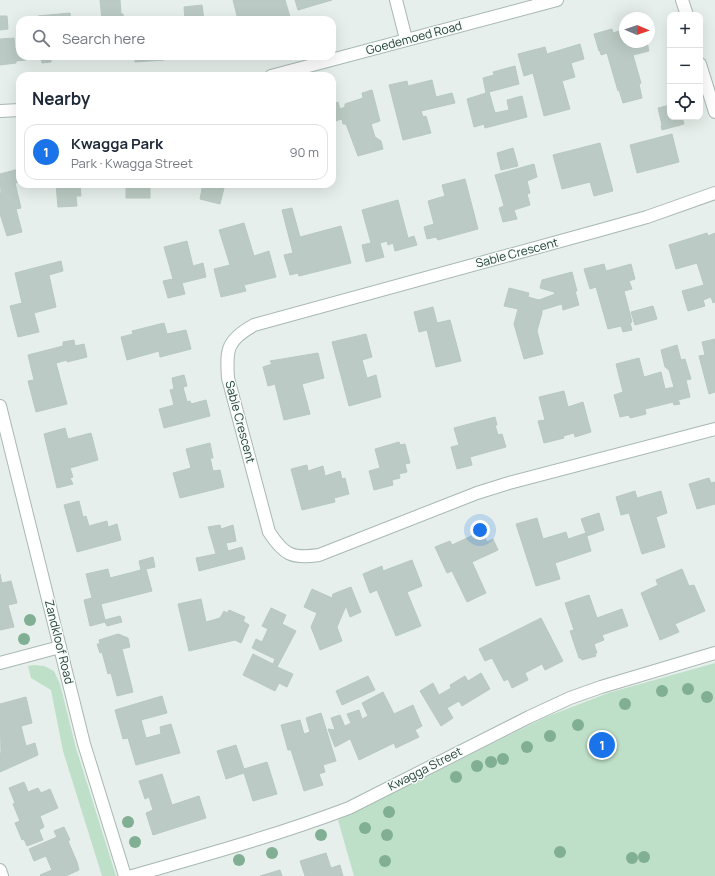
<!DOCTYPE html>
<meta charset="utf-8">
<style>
body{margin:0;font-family:Manrope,sans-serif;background:#f2f2f3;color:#1f2937}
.controls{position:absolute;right:12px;top:12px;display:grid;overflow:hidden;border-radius:8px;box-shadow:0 4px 16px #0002}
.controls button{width:36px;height:36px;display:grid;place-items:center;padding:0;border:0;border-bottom:1px solid #e0e1e3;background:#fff;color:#1f2937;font:20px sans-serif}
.compass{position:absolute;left:619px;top:12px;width:36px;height:36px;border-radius:50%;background:#fff;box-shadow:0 4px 16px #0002;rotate:92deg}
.you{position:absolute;left:480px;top:530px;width:14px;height:14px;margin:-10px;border:3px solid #fff;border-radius:50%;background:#1a73e8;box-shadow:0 0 0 6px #1a73e833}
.badge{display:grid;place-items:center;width:26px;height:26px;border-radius:50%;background:#1a73e8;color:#fff;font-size:13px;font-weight:700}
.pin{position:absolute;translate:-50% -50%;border:2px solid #fff;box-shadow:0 1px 4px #0006}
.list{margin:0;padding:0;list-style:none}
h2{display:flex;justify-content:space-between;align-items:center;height:52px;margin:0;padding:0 16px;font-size:17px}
h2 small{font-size:13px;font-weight:400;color:#747a83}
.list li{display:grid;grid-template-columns:26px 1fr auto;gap:12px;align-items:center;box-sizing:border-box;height:56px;margin:0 8px 8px;padding:0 8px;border:1px solid #e0e1e3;border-radius:12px}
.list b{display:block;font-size:15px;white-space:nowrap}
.list p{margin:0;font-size:13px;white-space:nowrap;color:#747a83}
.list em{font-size:13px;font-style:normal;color:#747a83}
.icon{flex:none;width:22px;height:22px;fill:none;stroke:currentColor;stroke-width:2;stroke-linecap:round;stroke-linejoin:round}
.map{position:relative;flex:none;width:715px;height:876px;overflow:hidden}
.search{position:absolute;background:#fff;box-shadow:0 4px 16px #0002;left:16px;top:16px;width:320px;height:44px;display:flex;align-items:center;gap:10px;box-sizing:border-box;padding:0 14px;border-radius:12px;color:#747a83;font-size:15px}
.panel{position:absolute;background:#fff;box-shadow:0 4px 16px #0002;left:16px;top:72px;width:320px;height:116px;border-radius:12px}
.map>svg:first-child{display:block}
.green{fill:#bfe0c8}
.building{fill:#bbcac4;stroke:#b8c9c2}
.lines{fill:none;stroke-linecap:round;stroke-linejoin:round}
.street-casing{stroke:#a8b8b2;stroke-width:14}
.street{stroke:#fff;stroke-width:12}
.tree{fill:#80af93}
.labels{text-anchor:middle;stroke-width:3;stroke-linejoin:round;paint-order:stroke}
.street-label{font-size:12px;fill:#24423a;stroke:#f7fbf9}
</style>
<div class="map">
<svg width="715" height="876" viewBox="0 0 715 876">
<rect width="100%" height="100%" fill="#e6efeb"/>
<g class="green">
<polygon points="715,663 715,876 354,876 338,820 546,717 608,693"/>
<polygon points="34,665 44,666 54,671 60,684 76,748 116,876 102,876 63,751 51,690 31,678 28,666"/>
</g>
<g class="building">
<polygon points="100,0 120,0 121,14 123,14 124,20 102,20"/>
<polygon points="233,0 285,0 291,20 238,20"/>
<polygon points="295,0 332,0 298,10"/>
<polygon points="202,5 204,20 185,20 184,7"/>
<polygon points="70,13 71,20 87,18 87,20 38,20 38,16"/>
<polygon points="0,16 7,16 8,29 0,30"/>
<polygon points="612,29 613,33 625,29 625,42 647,42 649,51 633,55 641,83 639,84 642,98 623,103 619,90 618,91 607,53 601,55 600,51 599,51 594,34"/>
<polygon points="14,38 15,49 20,48 20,56 25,56 26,60 16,61 16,63 0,65 0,39"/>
<polygon points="580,44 584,59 571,63 575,77 562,81 570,109 544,116 533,73 524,76 518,54 545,47 547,54"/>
<polygon points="41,56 51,56 51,62 42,63"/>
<polygon points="135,56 164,56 164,60 135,62"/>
<polygon points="172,56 188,56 189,58 172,59"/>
<polygon points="515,66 519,84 489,92 495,113 509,110 507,100 522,96 527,117 485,128 484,124 474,127 467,99 486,93 483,78 494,75 493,72"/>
<polygon points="432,80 436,97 452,93 455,103 421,111 423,117 426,116 431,133 403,140 389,85 407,81 408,86"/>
<polygon points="372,90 380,121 371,124 375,137 381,141 383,149 358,156 346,124 343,124 342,119 332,122 332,104 338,102 340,109 345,107 345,104 363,98 362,93"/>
<polygon points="670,105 670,117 682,117 684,124 662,130 661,126 662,125 658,108"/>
<polygon points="672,134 679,162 637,173 630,145"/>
<polygon points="600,143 613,191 594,196 590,182 562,189 553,155"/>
<polygon points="513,148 518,166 501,170 497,153"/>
<polygon points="534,164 537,177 527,181 530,193 527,194 530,205 514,210 517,219 503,222 499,208 504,206 495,175"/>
<polygon points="19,169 20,182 15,183 21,208 16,209 22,232 7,236 0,214 0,193 1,193 0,174"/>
<polygon points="465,179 478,229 438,240 436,237 427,239 424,227 434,224 428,201 445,196 442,185"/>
<polygon points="56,184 80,184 81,196 76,196 77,206 58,207"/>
<rect x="126" y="184" width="24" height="14"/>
<polygon points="203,184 225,184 220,204 200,199"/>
<polygon points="398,200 408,238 414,236 417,245 395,251 393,243 388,245 387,241 380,243 384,257 366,262 362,245 371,243 362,210"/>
<polygon points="292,208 300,237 341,226 351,263 299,276 298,273 290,275 284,255 293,253 282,210"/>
<polygon points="244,223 254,256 269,251 276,277 244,285 246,291 221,297 214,269 230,265 219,230"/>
<polygon points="707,233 708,236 715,233 715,302 713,303 711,297 703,300 705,306 688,311 682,291 704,285 697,263 676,269 669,245"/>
<polygon points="187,241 193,266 203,263 206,277 182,283 185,294 168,298 163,281 173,279 164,247"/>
<polygon points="61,261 63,271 49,275 56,307 34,313 39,332 18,337 10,306 22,303 15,273"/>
<polygon points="604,264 606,271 631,264 635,279 629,281 632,289 624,291 632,322 630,323 632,330 623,332 621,326 608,329 596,287 590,289 584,269"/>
<polygon points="572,272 577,291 575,291 579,305 563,310 562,304 542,310 542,313 537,331 543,354 524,359 514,324 518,309 504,306 509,288 529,293 528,297 539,300 555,294 554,292 540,288 542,280"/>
<polygon points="653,306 657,319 635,325 631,312"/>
<polygon points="433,307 437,323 450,320 461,361 436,367 427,330 419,332 414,312"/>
<polygon points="164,323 167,334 186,330 191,349 160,357 159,351 127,360 121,337 133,334 132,331"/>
<polygon points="366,334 372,357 362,360 367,378 376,375 381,397 349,406 332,342"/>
<polygon points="715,339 715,392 709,394 699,356 705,355 702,342"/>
<polygon points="74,340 75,346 84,344 87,357 67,362 67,360 56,363 67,404 36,412 28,381 34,380 28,355 63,346 63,342"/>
<polygon points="677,345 681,360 685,359 691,379 686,380 690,397 678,400 680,404 674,405 673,402 645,409 646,414 630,418 629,415 620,417 614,395 623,392 616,364 639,358 644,377 661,372 665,389 674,387 669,370 665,367 661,350"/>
<polygon points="318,353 324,378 302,384 310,414 284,420 275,384 268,386 263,367 272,364 270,361"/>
<polygon points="184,375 187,386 183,387 187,402 190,401 191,404 206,400 210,416 164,428 159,409 174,405 170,390 174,389 172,378"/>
<polygon points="564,391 568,407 583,402 591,432 575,437 574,433 563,436 564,438 544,443 538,421 545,420 539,397"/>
<polygon points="495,417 497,425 495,425 498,435 502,434 506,447 470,457 472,465 457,469 451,447 459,445 454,428"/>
<polygon points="65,428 68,439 91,433 98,460 70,468 73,477 70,478 73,484 57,488 44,434"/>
<polygon points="399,442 400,445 405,444 410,463 405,464 407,472 399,474 400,478 392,480 393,485 374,490 369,471 380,468 375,449"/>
<polygon points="210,443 213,458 210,458 213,471 220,470 224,487 180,498 173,473 191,468 186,449"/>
<polygon points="307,465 308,471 323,466 325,476 340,471 342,479 345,478 349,494 334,498 335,502 302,510 291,469"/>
<polygon points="709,478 711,483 715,482 715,504 697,509 689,484"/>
<polygon points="635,491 637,498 661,491 667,513 656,517 665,547 642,554 629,513 621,515 616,497"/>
<polygon points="79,501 83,517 86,516 89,526 107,521 108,527 117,524 121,540 77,552 64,505"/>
<polygon points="599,513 604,530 587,536 581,519"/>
<polygon points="537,518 543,539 566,532 568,539 586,533 591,551 555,563 560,579 536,586 516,524"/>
<polygon points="220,525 221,529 233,525 236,541 226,543 228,551 242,547 245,559 199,571 196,558 216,554 208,527"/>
<polygon points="482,531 487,542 493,539 498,550 472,562 486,593 467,602 452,571 447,573 435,547 450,541 452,545"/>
<polygon points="153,557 155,567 146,569 152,591 101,604 105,620 120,616 122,622 107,626 105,622 90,626 84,600 92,598 86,574 108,569 110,578 141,570 139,561"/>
<polygon points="412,560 422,586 407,592 421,626 396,636 377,590 370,593 363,574 382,566 383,571"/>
<polygon points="682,569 689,586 694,585 705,611 675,624 679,632 660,640 641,593 658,585 656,580"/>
<polygon points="0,574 2,583 11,581 17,603 8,605 14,627 0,630"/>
<polygon points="351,587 361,612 350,617 346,606 337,627 342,641 320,650 311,627 317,613 304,607 312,589 332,598 333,594"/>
<polygon points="589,595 597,618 622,609 628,626 602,635 604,640 594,644 597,653 595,653 596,656 582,660 581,658 579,658 570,631 574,630 565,603"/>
<polygon points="201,599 206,622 220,618 224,611 227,613 229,610 245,617 243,621 249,625 241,643 235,640 189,651 178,604"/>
<polygon points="271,608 286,615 282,624 296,631 277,667 293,674 287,687 279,683 275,691 243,675 253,654 273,664 275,659 252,648 256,639 262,642 268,629 262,626"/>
<polygon points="541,618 563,661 545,670 542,664 525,673 528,680 512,688 508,679 504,681 492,658 485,661 479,649"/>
<polygon points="118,634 128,638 130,647 122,649 133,692 117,696 111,673 108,674 102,652 100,653 97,644 100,644 99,640"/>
<polygon points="481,673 490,689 462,706 459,701 447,708 453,718 441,726 420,691 433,683 439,695 451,688 450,685 465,676 468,681"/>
<polygon points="368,676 375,690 342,705 336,691"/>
<polygon points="383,692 394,714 413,705 422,726 415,730 419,737 396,748 394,743 359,760 345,726 351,723 347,714 359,710 362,719 368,716 362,703"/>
<polygon points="162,696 167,713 141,720 146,738 161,734 160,727 171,724 180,753 136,765 128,738 123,739 115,710"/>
<polygon points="26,697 32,723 21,726 26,746 35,743 38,755 0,772 0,753 1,753 0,704"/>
<polygon points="321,713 336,761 323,765 325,772 319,774 323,785 304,791 291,750 288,750 281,725 300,720 304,734 310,732 306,718"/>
<polygon points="340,715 350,739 335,747 328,729 335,730 331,718"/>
<polygon points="236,745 244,769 267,762 277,794 253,801 244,773 226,779 217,751"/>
<polygon points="162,774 172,805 199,796 206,818 153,835 146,813 153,810 149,797 145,799 139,781"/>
<polygon points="24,782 28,792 38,788 41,793 50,789 58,808 40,816 44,827 39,830 43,840 27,846 24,839 22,840 15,823 20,821 13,804 15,803 9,788"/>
<polygon points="64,827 70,840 68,841 77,862 79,870 66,876 41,876 40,875 52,870 46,856 34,861 29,849 57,837 54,831"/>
<polygon points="326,853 331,868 340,865 343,876 305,876 300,861"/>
<polygon points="280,870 282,876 260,876"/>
</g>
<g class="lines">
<g class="street-casing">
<g id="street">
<polyline points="396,0 406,39"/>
<polyline points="682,0 687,15"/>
<polyline points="700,64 715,112"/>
<polyline points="271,76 557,0"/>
<polyline points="0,111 20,110"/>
<path d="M 715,193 L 647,217 L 597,231 L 254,325 C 227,340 226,349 228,378 L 269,532 C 284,555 292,559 319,555 L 477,493 L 509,483 L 715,429"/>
<polyline points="0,406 84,744 125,876"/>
<polyline points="0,663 60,647"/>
<polyline points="0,870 2,876"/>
<path d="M 132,876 C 205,855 278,835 349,808 L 529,717 L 570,698 L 601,687 L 715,653"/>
</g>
</g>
<use href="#street" class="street"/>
</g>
<g class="tree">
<circle cx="30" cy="620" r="6"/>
<circle cx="24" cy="639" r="6"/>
<circle cx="688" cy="689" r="6"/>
<circle cx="662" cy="691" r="6"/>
<circle cx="707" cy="697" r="6"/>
<circle cx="625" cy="704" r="6"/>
<circle cx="578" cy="725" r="6"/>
<circle cx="550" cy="736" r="6"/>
<circle cx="527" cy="747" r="6"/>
<circle cx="503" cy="759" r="6"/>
<circle cx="491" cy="762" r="6"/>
<circle cx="477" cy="766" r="6"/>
<circle cx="456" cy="777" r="6"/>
<circle cx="389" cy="812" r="6"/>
<circle cx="128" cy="822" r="6"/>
<circle cx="365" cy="828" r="6"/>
<circle cx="321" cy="835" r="6"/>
<circle cx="387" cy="835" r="6"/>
<circle cx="135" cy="842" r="6"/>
<circle cx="560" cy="852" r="6"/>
<circle cx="272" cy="853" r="6"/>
<circle cx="644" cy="857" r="6"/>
<circle cx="632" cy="858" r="6"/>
<circle cx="239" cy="860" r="6"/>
<circle cx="385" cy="861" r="6"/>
</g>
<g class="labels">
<g class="street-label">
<text transform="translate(414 38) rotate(-15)" y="4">Goedemoed Road</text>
<text transform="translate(517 253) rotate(-15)" y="4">Sable Crescent</text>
<text transform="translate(240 422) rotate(75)" y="4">Sable Crescent</text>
<text transform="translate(59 642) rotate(76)" y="4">Zandkloof Road</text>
<text transform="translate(425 769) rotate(-27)" y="4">Kwagga Street</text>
</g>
</g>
</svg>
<div class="controls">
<button>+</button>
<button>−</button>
<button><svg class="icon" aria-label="locate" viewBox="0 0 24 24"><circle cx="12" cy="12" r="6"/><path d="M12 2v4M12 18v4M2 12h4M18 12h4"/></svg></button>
</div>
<svg class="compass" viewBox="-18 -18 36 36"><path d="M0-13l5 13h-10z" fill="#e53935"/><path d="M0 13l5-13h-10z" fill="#747a83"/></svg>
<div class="you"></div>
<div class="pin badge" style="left:602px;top:745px">1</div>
<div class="search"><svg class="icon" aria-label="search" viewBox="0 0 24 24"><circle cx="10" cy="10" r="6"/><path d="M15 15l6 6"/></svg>Search here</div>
<section class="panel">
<h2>Nearby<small></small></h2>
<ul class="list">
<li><span class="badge">1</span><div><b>Kwagga Park</b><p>Park · Kwagga Street</p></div><em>90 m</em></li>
</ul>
</section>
</div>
